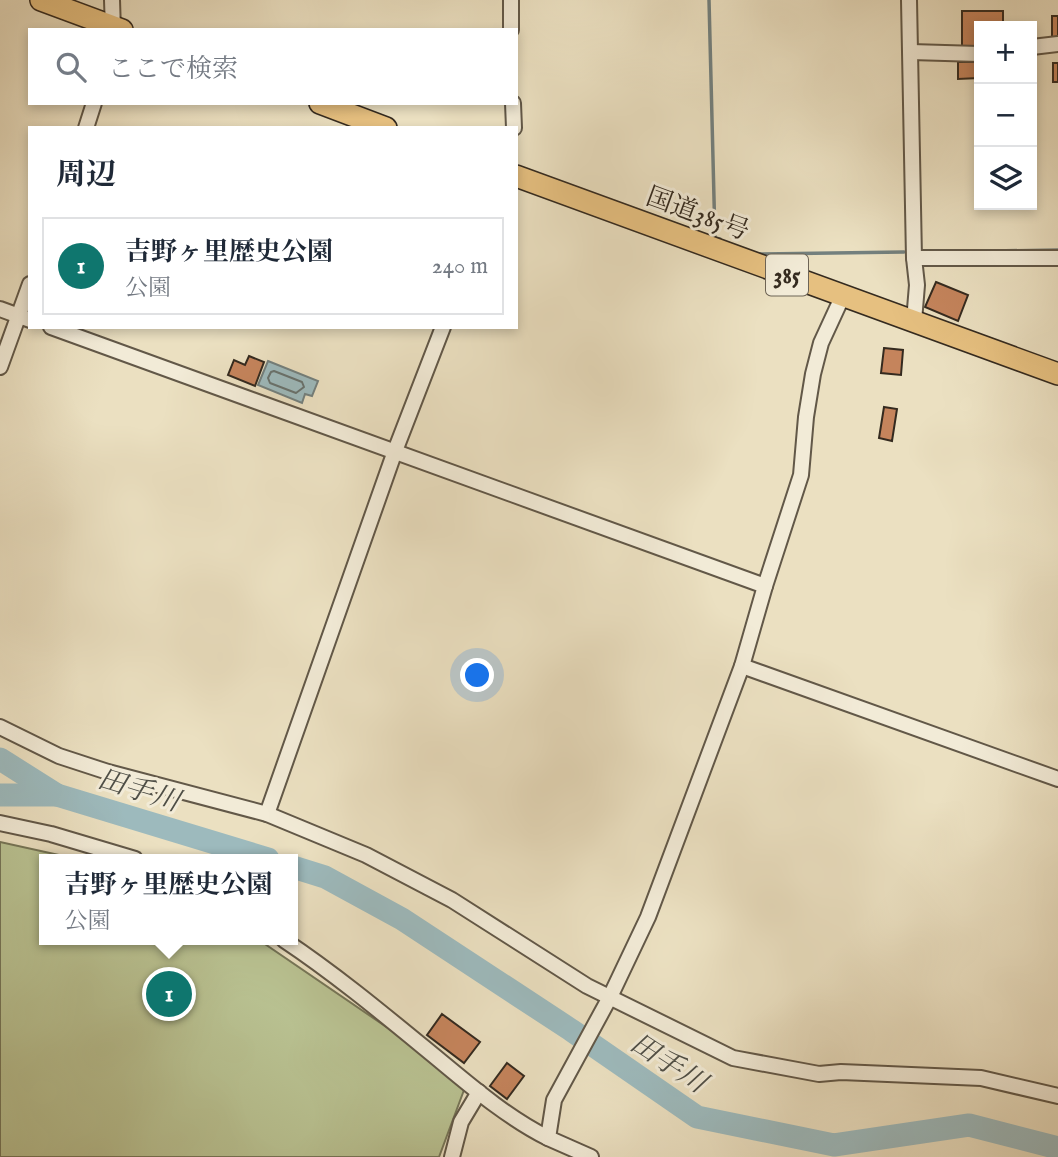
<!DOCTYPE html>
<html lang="ja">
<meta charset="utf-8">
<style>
body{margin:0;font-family:"IM FELL English","Noto Serif JP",serif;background:#f2f2f3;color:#1f2937}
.controls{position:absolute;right:21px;top:21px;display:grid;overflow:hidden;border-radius:0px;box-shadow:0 4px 10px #0003}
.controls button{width:63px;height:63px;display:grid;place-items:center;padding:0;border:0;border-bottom:2px solid #e0e1e3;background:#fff;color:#1f2937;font:35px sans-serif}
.you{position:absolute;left:478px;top:676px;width:24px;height:24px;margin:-18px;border:5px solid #fff;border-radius:50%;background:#1a73e8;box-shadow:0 0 0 10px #1a73e833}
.badge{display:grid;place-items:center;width:46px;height:46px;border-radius:50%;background:#0f766e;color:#fff;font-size:23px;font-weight:700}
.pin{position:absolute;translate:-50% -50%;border:4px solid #fff;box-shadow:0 2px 7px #0006}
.popup{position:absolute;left:39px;top:854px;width:259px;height:91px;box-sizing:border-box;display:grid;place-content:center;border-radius:0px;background:#fff;filter:drop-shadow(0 2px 5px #0005);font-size:23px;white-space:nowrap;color:#747a83}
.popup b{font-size:26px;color:#1f2937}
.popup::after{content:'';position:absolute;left:50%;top:100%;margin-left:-14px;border:14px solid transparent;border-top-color:#fff}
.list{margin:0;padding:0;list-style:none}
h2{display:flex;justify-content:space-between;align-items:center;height:91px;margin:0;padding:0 28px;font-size:30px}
h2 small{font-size:23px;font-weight:400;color:#747a83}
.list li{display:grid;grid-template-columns:46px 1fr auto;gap:21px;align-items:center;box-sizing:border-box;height:98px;margin:0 14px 14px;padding:0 14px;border:2px solid #e0e1e3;border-radius:0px}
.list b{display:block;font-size:26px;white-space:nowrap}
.list p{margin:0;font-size:23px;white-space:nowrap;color:#747a83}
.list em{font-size:23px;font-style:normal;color:#747a83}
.icon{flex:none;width:38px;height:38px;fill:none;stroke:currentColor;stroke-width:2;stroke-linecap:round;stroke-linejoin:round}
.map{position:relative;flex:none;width:1058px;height:1157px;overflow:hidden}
.search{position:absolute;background:#fff;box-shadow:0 4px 10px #0003;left:28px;top:28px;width:490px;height:77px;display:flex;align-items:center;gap:18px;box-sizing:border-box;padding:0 24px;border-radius:0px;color:#747a83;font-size:26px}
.panel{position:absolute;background:#fff;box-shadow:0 4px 10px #0003;left:28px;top:126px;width:490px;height:203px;border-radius:0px}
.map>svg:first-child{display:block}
.green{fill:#b9c292;stroke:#767658;stroke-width:2}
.water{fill:#9dbabd;stroke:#73807e;stroke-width:2}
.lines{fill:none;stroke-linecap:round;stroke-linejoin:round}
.shore{stroke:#68726e;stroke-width:2}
.stream{stroke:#73807e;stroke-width:3.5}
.river{stroke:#9dbabd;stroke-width:23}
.building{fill:#c5845c;stroke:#342a1f;stroke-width:2}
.minor-casing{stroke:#625848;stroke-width:18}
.highway-casing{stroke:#342a1f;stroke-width:24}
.minor{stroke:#f2ebd7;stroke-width:14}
.highway{stroke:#e6c080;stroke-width:21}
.labels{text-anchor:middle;stroke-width:6;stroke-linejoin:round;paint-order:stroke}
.shield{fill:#f2ebd7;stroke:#6d6456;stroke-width:2}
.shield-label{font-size:24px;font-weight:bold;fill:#342a1f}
.street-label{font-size:26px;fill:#342a1f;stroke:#f2ebd7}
.water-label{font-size:28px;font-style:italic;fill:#4e4e46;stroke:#f2ebd7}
</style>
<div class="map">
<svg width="1058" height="1157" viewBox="0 0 1058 1157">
<rect width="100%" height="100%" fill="#ebe0c1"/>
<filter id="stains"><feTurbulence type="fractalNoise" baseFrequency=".00286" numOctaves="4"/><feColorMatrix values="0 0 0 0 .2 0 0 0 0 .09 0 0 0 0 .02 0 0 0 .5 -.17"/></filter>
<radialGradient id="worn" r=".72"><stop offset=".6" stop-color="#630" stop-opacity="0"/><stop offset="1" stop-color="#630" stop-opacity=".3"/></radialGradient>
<polygon class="green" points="0,842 77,859 45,859 45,940 259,940 467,1082 439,1157 0,1157"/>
<polygon class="water" points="268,361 318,381 312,396 305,394 302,403 258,385"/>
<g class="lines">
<polygon class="shore" points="274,371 302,382 304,387 296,393 270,383 268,378 271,372"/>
<g class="stream">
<polyline points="709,0 715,238 720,239"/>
<polyline points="993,251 1058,250"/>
<polyline points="760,254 904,252"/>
</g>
<g class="river">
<polyline points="0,759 57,795 268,859"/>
<polyline points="0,795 57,795"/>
<polyline points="293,867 325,877 402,919 571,1030 697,1117 834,1145 969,1125 1058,1148"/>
</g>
</g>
<g class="building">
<polygon points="962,11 1003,11 1003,25 980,25 979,46 962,46"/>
<rect x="1052" y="16" width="6" height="21"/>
<polygon points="958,62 979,62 979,78 958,79"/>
<rect x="1053" y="63" width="5" height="19"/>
<polygon points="936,282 968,295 958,321 925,307"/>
<polygon points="884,348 903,350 901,375 881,373"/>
<polygon points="249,356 264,362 255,386 228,375 234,360 245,365"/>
<polygon points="884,407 897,409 892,441 879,438"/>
<polygon points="442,1014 480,1042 464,1063 427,1035"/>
<polygon points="507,1063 524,1076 507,1099 490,1086"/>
</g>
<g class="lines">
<g class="minor-casing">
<g id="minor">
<polyline points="112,0 113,30"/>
<polyline points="511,0 511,30"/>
<polyline points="909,0 914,258 917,285 914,321"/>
<polyline points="1032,47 1058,44"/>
<polyline points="911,52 979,54"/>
<polyline points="513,103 514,128"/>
<polyline points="86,128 94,103"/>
<polyline points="914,258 1058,258"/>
<polyline points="0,309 30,320"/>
<polyline points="51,327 765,586"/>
<polyline points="0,367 30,284"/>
<polyline points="742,666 1058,779"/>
<polyline points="0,727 59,756 108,772 267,814 366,855 452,900 587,986 733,1058 819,1074 841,1072 981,1078 1058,1096"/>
<polyline points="267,814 395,451 443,327"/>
<polyline points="0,823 51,834 135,859"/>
<path d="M 284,940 C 338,976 388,1018 438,1059 C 473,1088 508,1118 548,1138"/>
<polyline points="452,1157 461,1122 479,1092"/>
<polyline points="591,1157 548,1138 554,1100 610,997 648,917 742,666 765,586 801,475 806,417 813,374 821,343 839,304 838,294"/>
</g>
</g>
<g class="highway-casing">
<g id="highway">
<polyline points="41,0 122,30"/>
<polyline points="320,103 386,128"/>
<polyline points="516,176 1058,374"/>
</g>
</g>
<use href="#minor" class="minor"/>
<use href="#highway" class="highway"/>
</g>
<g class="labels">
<rect class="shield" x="766" y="254.5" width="42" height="41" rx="5"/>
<g class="shield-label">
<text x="787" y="283">385</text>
</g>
<g class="street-label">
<text transform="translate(698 213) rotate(20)" y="9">国道385号</text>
</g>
<g class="water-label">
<text transform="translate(139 789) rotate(17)" y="10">田手川</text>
<text transform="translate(669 1062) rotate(33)" y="10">田手川</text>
</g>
</g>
<rect width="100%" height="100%" filter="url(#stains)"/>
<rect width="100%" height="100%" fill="url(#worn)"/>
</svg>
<div class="controls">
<button>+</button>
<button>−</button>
<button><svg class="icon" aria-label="layers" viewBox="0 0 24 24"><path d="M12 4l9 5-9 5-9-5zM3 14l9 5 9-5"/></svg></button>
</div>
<div class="you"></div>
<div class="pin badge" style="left:169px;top:994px">1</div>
<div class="popup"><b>吉野ヶ里歴史公園</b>公園</div>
<div class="search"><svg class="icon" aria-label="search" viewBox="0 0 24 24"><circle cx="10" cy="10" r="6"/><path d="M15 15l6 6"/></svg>ここで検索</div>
<section class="panel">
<h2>周辺<small></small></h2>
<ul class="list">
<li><span class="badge">1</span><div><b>吉野ヶ里歴史公園</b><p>公園</p></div><em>240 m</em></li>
</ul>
</section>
</div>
